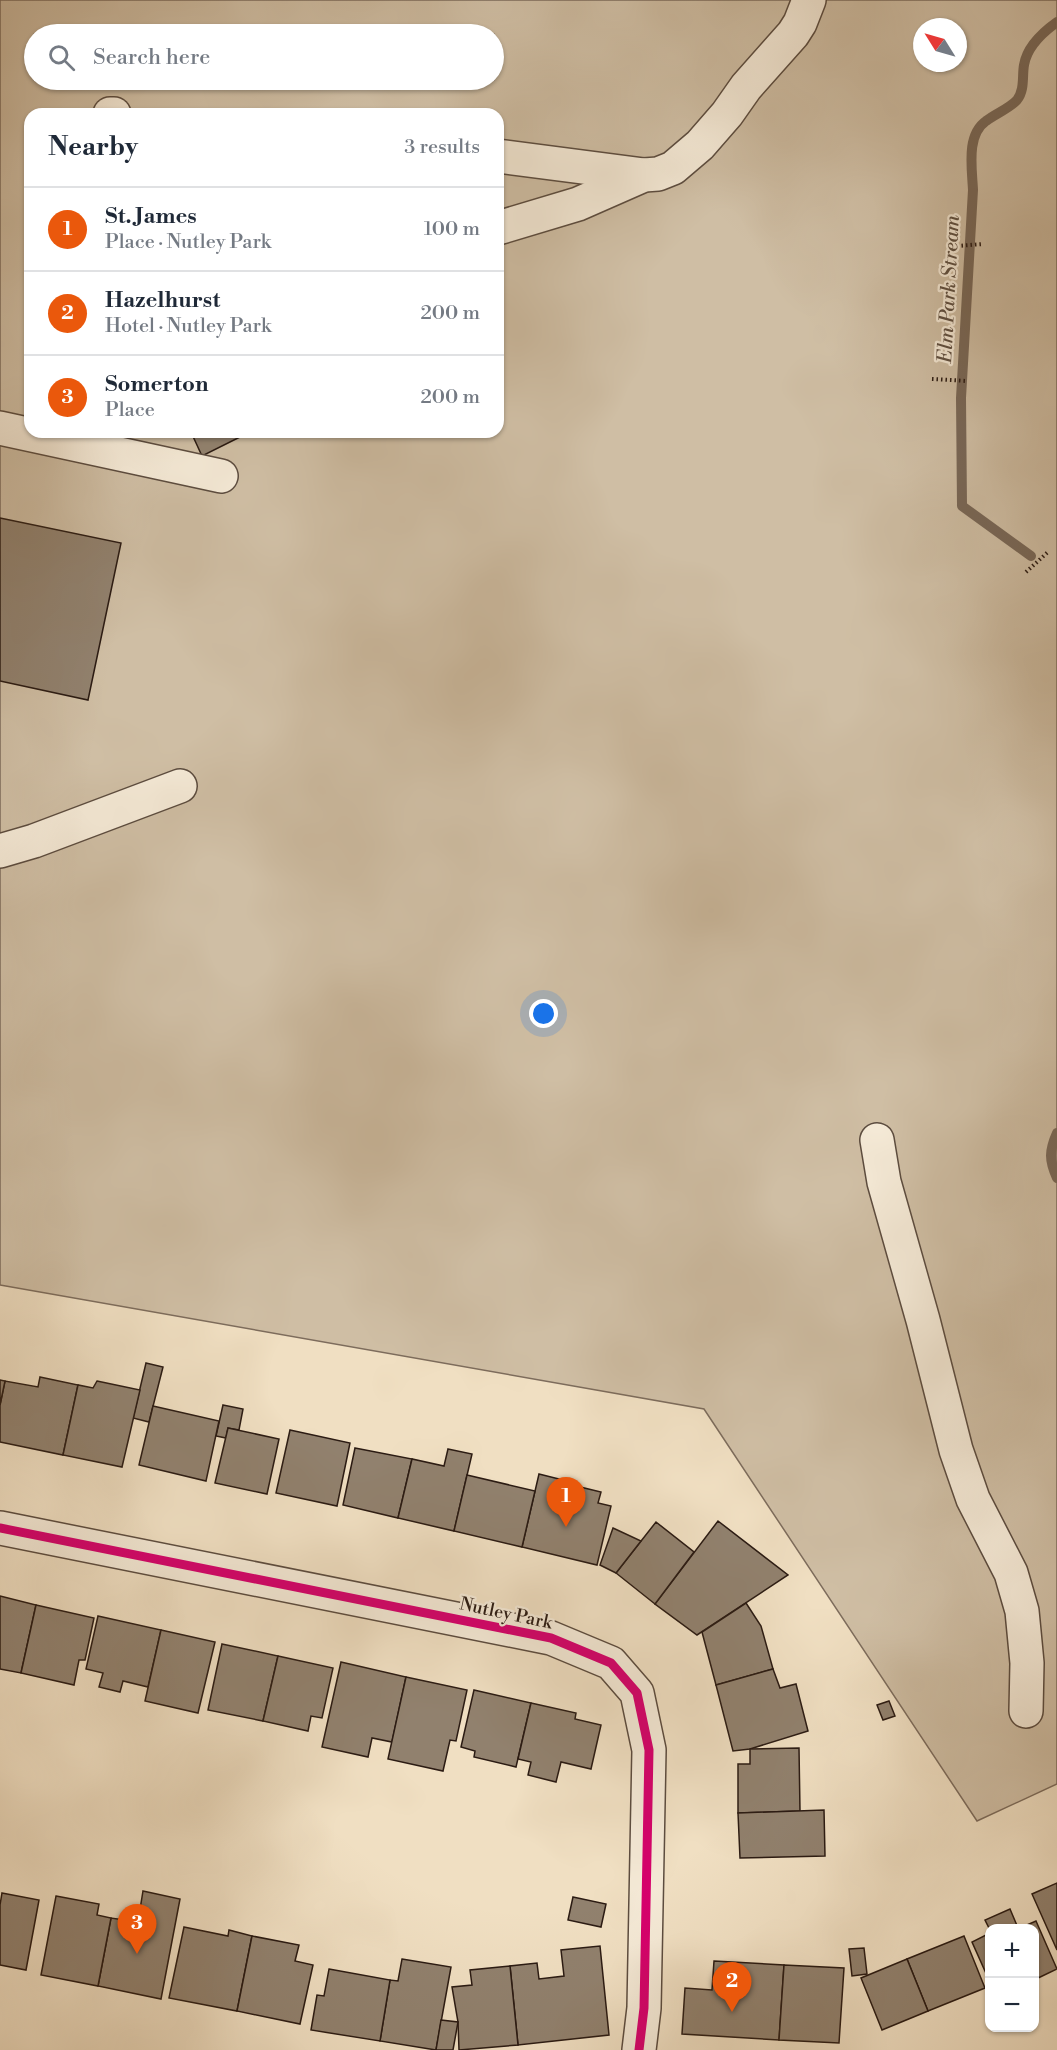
<!DOCTYPE html>
<meta charset="utf-8">
<style>
body{margin:0;font-family:"Libre Bodoni",serif;background:#f2f2f3;color:#1f2937}
.controls{position:absolute;right:18px;bottom:18px;display:grid;overflow:hidden;border-radius:12px;box-shadow:0 2px 4px #0004}
.controls button{width:54px;height:54px;display:grid;place-items:center;padding:0;border:0;border-bottom:2px solid #e0e1e3;background:#fff;color:#1f2937;font:30px sans-serif}
.compass{position:absolute;left:913px;top:18px;width:54px;height:54px;border-radius:50%;background:#fff;box-shadow:0 2px 4px #0004;rotate:307deg}
.you{position:absolute;left:544px;top:1014px;width:21px;height:21px;margin:-15px;border:4px solid #fff;border-radius:50%;background:#1a73e8;box-shadow:0 0 0 9px #1a73e833}
.badge{display:grid;place-items:center;width:39px;height:39px;border-radius:50%;background:#ea580c;color:#fff;font-size:20px;font-weight:700}
.pin{position:absolute;translate:-50% -50px;filter:drop-shadow(0 2px 3px #0008)}
.pin::after{content:'';position:absolute;top:32px;width:21px;height:18px;background:inherit;clip-path:polygon(0 0,100% 0,50% 100%)}
.list{margin:0;padding:0;list-style:none}
h2{display:flex;justify-content:space-between;align-items:center;height:78px;margin:0;padding:0 24px;font-size:26px}
h2 small{font-size:20px;font-weight:400;color:#747a83}
.list li{display:grid;grid-template-columns:39px 1fr auto;gap:18px;align-items:center;box-sizing:border-box;height:84px;padding:0 24px;border-top:2px solid #e0e1e3}
.list b{display:block;font-size:22px;white-space:nowrap}
.list p{margin:0;font-size:20px;white-space:nowrap;color:#747a83}
.list em{font-size:20px;font-style:normal;color:#747a83}
.icon{flex:none;width:33px;height:33px;fill:none;stroke:currentColor;stroke-width:2;stroke-linecap:round;stroke-linejoin:round}
.map{position:relative;flex:none;width:1057px;height:2050px;overflow:hidden}
.search{position:absolute;background:#fff;box-shadow:0 2px 4px #0004;left:24px;top:24px;width:480px;height:66px;display:flex;align-items:center;gap:15px;box-sizing:border-box;padding:0 21px;border-radius:33px;color:#747a83;font-size:22px}
.panel{position:absolute;background:#fff;box-shadow:0 2px 4px #0004;left:24px;top:108px;width:480px;height:330px;border-radius:18px}
.map>svg:first-child{display:block}
.green{fill:#cfbea4;stroke:#7d6c5c;stroke-width:1.5;fill-rule:evenodd}
.lines{fill:none;stroke-linecap:round;stroke-linejoin:round}
.stream{stroke:#796858;stroke-width:10}
.building{fill:#91816e;stroke:#2b1b13;stroke-width:1.5}
.minor-casing{stroke:#5c4c3f;stroke-width:36}
.path{stroke:#2b1b13;stroke-width:4;stroke-dasharray:1.5 3;stroke-linecap:butt}
.minor{stroke:#f5ead7;stroke-width:33}
.cycleway-casing{stroke:#f5ead7;stroke-width:13}
.cycleway{stroke:#d6006c;stroke-width:9}
.labels{text-anchor:middle;stroke-width:4.5;stroke-linejoin:round;paint-order:stroke}
.street-label{font-size:18px;fill:#2b1b13;stroke:#f5ead7}
.water-label{font-size:20px;font-style:italic;fill:#5f4f41;stroke:#f5ead7}
</style>
<div class="map">
<svg width="1057" height="2050" viewBox="0 0 1057 2050">
<rect width="100%" height="100%" fill="#f0dfc2"/>
<filter id="stains"><feTurbulence type="fractalNoise" baseFrequency=".00333" numOctaves="4"/><feColorMatrix values="0 0 0 0 .2 0 0 0 0 .09 0 0 0 0 .02 0 0 0 .5 -.17"/></filter>
<radialGradient id="worn" r=".72"><stop offset=".6" stop-color="#630" stop-opacity="0"/><stop offset="1" stop-color="#630" stop-opacity=".3"/></radialGradient>
<path class="green" d="M 0,0 L 1057,0 L 1057,1784 L 977,1821 L 704,1409 L 0,1285 ZM 922,27 L 958,27 L 958,63 L 922,63 ZM 34,34 L 494,34 L 494,80 L 34,80 ZM 30,114 L 498,114 L 498,432 L 30,432 Z"/>
<g class="lines">
<g class="stream">
<path d="M 1031,556 L 962,506 L 961,398 L 973,190 C 972,168 966,135 986,121 C 995,114 1010,108 1017,100 C 1025,90 1022,76 1024,65 C 1027,46 1043,32 1057,22"/>
<path d="M 1057,1133 C 1049,1151 1049,1160 1057,1178"/>
</g>
</g>
<g class="building">
<polygon points="191,432 250,432 202,456"/>
<polygon points="0,518 121,543 88,700 0,681"/>
<polygon points="146,1363 163,1367 149,1422 133,1418"/>
<polygon points="40,1377 78,1385 63,1455 0,1442 0,1405 5,1381 38,1387"/>
<polygon points="0,1380 5,1381 0,1405"/>
<polygon points="97,1381 140,1390 122,1467 63,1455 78,1385 93,1388"/>
<polygon points="223,1405 243,1409 239,1430 228,1428 226,1438 216,1436"/>
<polygon points="153,1406 219,1421 206,1481 139,1465"/>
<polygon points="228,1428 279,1439 267,1494 215,1483"/>
<polygon points="290,1430 350,1443 337,1506 276,1493"/>
<polygon points="355,1448 412,1459 398,1518 343,1505"/>
<polygon points="448,1449 472,1454 454,1531 398,1518 412,1459 444,1466"/>
<polygon points="539,1474 567,1481 563,1494 577,1497 580,1487 601,1492 598,1503 611,1506 597,1565 522,1547"/>
<polygon points="467,1475 535,1491 522,1547 454,1531"/>
<polygon points="718,1521 788,1575 697,1635 655,1604"/>
<polygon points="656,1522 694,1552 655,1604 616,1573"/>
<polygon points="613,1528 641,1541 616,1573 600,1565"/>
<polygon points="0,1596 36,1605 21,1673 0,1669"/>
<polygon points="746,1603 761,1626 773,1669 716,1685 702,1632"/>
<polygon points="36,1605 94,1618 85,1660 79,1660 74,1685 21,1673"/>
<polygon points="98,1616 161,1630 148,1687 123,1681 120,1692 99,1687 103,1673 86,1669"/>
<polygon points="161,1630 215,1642 198,1713 145,1701"/>
<polygon points="222,1644 278,1656 263,1721 208,1710"/>
<polygon points="278,1656 333,1668 322,1718 311,1716 308,1731 263,1721"/>
<polygon points="341,1662 406,1677 392,1742 372,1738 368,1757 322,1747"/>
<polygon points="773,1669 780,1688 796,1684 808,1731 750,1749 733,1751 716,1685"/>
<polygon points="406,1677 467,1690 456,1741 450,1740 443,1771 388,1759"/>
<polygon points="474,1690 531,1703 516,1767 474,1757 475,1751 461,1747"/>
<polygon points="889,1701 895,1716 883,1720 877,1705"/>
<polygon points="531,1703 576,1713 575,1719 601,1725 591,1769 561,1762 556,1782 528,1775 531,1762 518,1759"/>
<polygon points="799,1748 800,1811 738,1813 738,1764 750,1764 750,1749"/>
<polygon points="824,1810 825,1856 740,1858 738,1813"/>
<polygon points="1057,1883 1057,1950 1032,1894"/>
<polygon points="143,1891 180,1899 161,1999 98,1986 111,1918 138,1922"/>
<polygon points="2,1893 39,1900 26,1970 0,1965 0,1905"/>
<polygon points="56,1896 99,1904 97,1915 111,1918 98,1986 41,1975"/>
<polygon points="573,1897 606,1904 601,1927 568,1920"/>
<polygon points="1010,1909 1018,1928 990,1930 985,1920"/>
<polygon points="1036,1921 1057,1969 1034,1980 1034,1928 1020,1928"/>
<polygon points="184,1927 228,1936 229,1930 252,1936 237,2011 169,1998"/>
<polygon points="990,1933 990,1980 989,1980 972,1942"/>
<polygon points="252,1936 299,1945 295,1961 313,1965 300,2024 237,2011"/>
<polygon points="964,1936 985,1988 928,2011 907,1959"/>
<polygon points="600,1946 609,2035 518,2045 510,1966 537,1963 539,1979 564,1976 561,1950"/>
<polygon points="864,1948 867,1974 852,1976 849,1949"/>
<polygon points="402,1959 451,1967 436,2050 380,2041 390,1980 398,1981"/>
<polygon points="907,1959 928,2011 882,2030 861,1978"/>
<polygon points="714,1961 784,1965 779,2040 682,2034 685,1988 712,1990"/>
<polygon points="784,1965 844,1968 839,2043 779,2040"/>
<polygon points="510,1966 518,2045 459,2050 458,2022 452,1987 472,1985 470,1970"/>
<polygon points="329,1969 390,1980 380,2041 311,2030 317,1995 324,1996"/>
<polygon points="441,2020 458,2022 453,2050 436,2050"/>
</g>
<g class="lines">
<g class="minor-casing">
<g id="minor">
<polyline points="110,114 114,114"/>
<polyline points="498,156 644,175"/>
<polyline points="498,228 578,204 644,175 658,174 673,168 700,145 727,114 746,87 793,34 800,23 809,0"/>
<polyline points="0,428 221,476"/>
<polyline points="0,851 34,841 180,786"/>
<polyline points="877,1140 884,1182 923,1320 956,1450 973,1499 1011,1573 1022,1611 1027,1663 1026,1711"/>
<polyline points="0,1528 551,1638 611,1663 637,1693 649,1750 644,2008 639,2050"/>
</g>
</g>
<g class="path">
<polyline points="957,246 983,244"/>
<polyline points="932,379 967,381"/>
<polyline points="1026,572 1048,552"/>
</g>
<use href="#minor" class="minor"/>
<g class="cycleway-casing">
<polyline id="cycleway" points="0,1528 551,1638 611,1663 637,1693 649,1750 644,2008 639,2050"/>
</g>
<use href="#cycleway" class="cycleway"/>
</g>
<g class="labels">
<g class="street-label">
<text transform="translate(506 1613) rotate(12)" y="6">Nutley Park</text>
</g>
<g class="water-label">
<text transform="translate(948 289) rotate(-87)" y="7">Elm Park Stream</text>
</g>
</g>
<rect width="100%" height="100%" filter="url(#stains)"/>
<rect width="100%" height="100%" fill="url(#worn)"/>
</svg>
<div class="controls">
<button>+</button>
<button>−</button>
</div>
<svg class="compass" viewBox="-18 -18 36 36"><path d="M0-13l5 13h-10z" fill="#e53935"/><path d="M0 13l5-13h-10z" fill="#747a83"/></svg>
<div class="you"></div>
<div class="pin badge" style="left:566px;top:1527px">1</div>
<div class="pin badge" style="left:732px;top:2012px">2</div>
<div class="pin badge" style="left:137px;top:1954px">3</div>
<div class="search"><svg class="icon" aria-label="search" viewBox="0 0 24 24"><circle cx="10" cy="10" r="6"/><path d="M15 15l6 6"/></svg>Search here</div>
<section class="panel">
<h2>Nearby<small>3 results</small></h2>
<ul class="list">
<li><span class="badge">1</span><div><b>St. James</b><p>Place · Nutley Park</p></div><em>100 m</em></li>
<li><span class="badge">2</span><div><b>Hazelhurst</b><p>Hotel · Nutley Park</p></div><em>200 m</em></li>
<li><span class="badge">3</span><div><b>Somerton</b><p>Place</p></div><em>200 m</em></li>
</ul>
</section>
</div>
